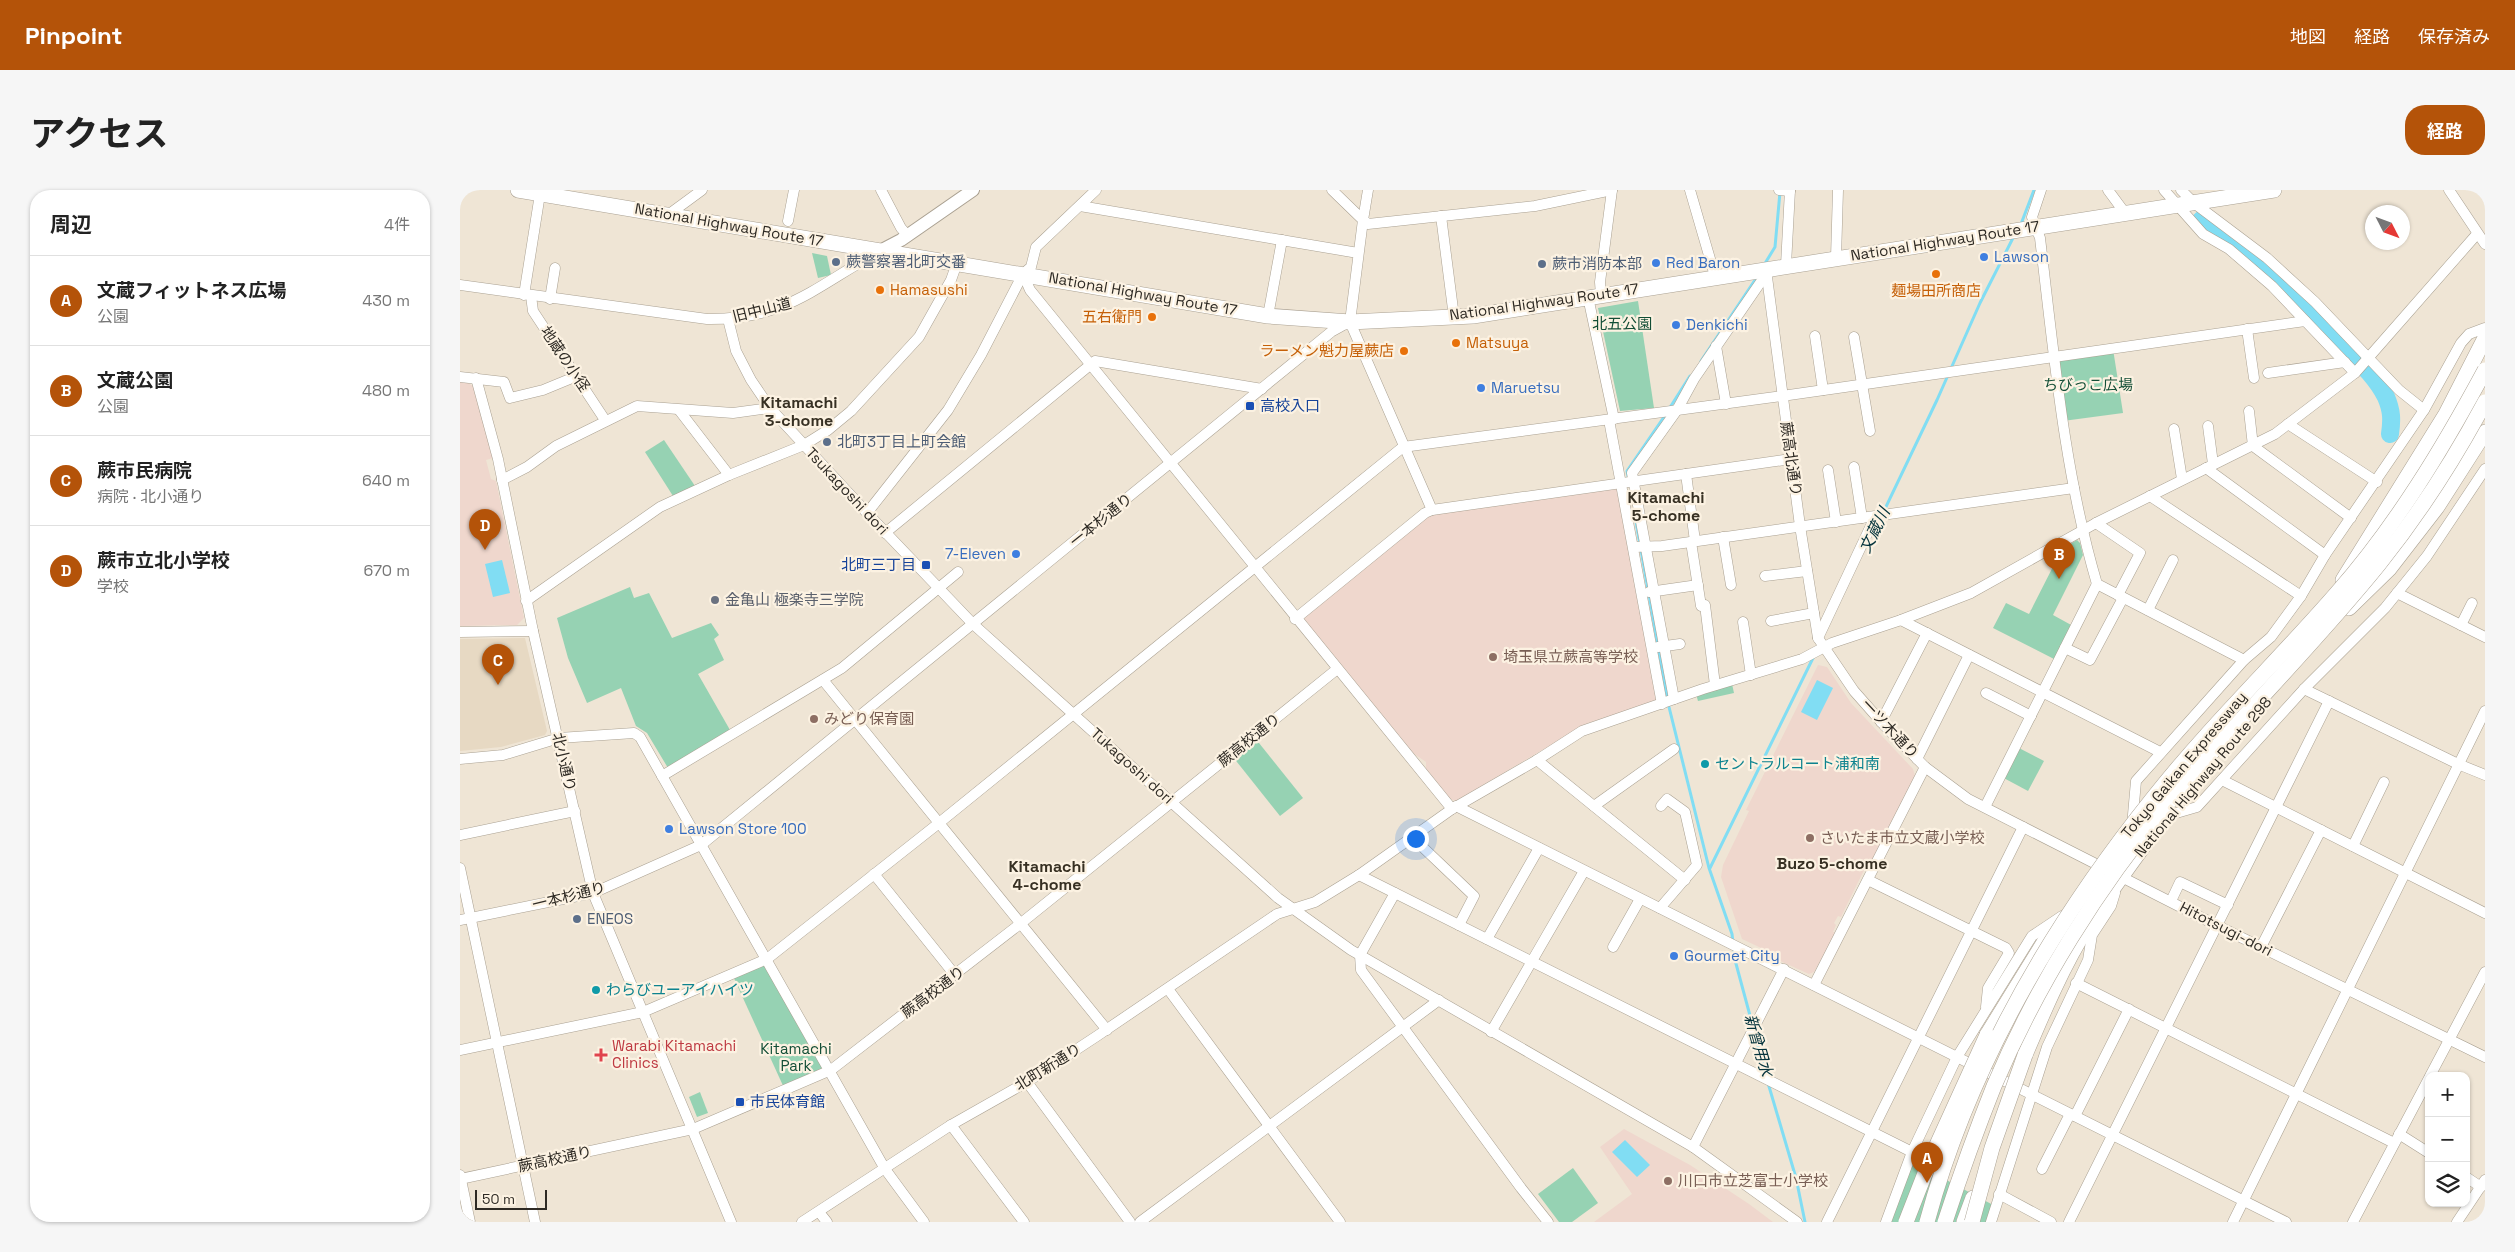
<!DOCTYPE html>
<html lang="ja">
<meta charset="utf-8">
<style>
body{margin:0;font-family:"Space Grotesk","Noto Sans JP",sans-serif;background:#f6f6f6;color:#222}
.controls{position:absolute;right:15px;bottom:15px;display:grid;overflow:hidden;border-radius:10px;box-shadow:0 1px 4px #0004}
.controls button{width:45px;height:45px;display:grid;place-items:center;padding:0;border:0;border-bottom:1px solid #e0e0e0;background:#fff;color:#222;font:25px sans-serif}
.compass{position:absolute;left:1905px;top:15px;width:45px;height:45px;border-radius:50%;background:#fff;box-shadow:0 1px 4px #0004;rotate:132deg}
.scale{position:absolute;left:15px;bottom:12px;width:72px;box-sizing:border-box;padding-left:5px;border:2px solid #2e2a24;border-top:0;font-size:14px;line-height:18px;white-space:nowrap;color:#2e2a24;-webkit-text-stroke:4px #fcf2e2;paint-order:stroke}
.you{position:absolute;left:955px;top:648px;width:18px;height:18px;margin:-12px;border:4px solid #fff;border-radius:50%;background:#1a73e8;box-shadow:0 0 0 8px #1a73e833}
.badge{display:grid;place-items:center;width:32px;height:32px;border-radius:50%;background:#b45309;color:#fff;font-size:16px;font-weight:700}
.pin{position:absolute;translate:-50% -41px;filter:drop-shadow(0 1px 2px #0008)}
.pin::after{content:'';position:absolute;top:26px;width:18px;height:15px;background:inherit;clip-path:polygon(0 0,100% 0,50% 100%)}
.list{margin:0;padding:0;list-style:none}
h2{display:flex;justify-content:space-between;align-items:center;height:65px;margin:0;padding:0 20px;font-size:21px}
h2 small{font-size:16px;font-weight:400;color:#767676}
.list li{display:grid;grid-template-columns:32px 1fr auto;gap:15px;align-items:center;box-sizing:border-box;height:90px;padding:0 20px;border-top:1px solid #e0e0e0}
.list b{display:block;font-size:19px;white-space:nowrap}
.list p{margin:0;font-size:16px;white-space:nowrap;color:#767676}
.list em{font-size:16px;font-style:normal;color:#767676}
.icon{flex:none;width:28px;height:28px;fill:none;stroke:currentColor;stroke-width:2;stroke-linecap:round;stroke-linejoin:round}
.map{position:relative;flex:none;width:2025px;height:1032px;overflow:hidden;border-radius:20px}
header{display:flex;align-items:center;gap:30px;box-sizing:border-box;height:70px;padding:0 25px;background:#b45309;color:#fff}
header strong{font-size:24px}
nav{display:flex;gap:28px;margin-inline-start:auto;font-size:18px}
.intro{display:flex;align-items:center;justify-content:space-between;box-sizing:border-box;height:120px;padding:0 30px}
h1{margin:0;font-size:35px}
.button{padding:12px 22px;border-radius:20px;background:#b45309;color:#fff;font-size:18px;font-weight:700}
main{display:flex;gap:30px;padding:0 30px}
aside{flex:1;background:#fff;border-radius:20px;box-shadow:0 1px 4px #0004}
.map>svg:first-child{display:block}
.built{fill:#e7d9c3}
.education{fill:#efd7cd}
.green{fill:#96d2b3}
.water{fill:#81ddf3}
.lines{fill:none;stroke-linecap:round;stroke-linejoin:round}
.stream{stroke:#81ddf3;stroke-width:3}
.river{stroke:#81ddf3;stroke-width:18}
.minor-casing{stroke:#aaa192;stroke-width:11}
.major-casing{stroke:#aaa192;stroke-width:14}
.highway-casing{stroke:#aaa192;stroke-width:16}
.minor{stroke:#fff;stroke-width:10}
.major{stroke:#fff;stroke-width:12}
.highway{stroke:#fff;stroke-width:15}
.highway-bridge-casing{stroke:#aaa192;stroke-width:16;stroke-linecap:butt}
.highway-bridge{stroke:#fff;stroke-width:15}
.shop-dot{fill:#3f7fe0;stroke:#fcf2e2;stroke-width:2}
.service-dot{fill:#5c6f8a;stroke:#fcf2e2;stroke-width:2}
.food-dot{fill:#e8710a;stroke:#fcf2e2;stroke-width:2}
.transit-dot{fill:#1a4fb4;stroke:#fcf2e2;stroke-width:2}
.worship-dot{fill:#6b7280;stroke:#fcf2e2;stroke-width:2}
.education-dot{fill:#8d6e63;stroke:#fcf2e2;stroke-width:2}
.culture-dot{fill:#0f9aa8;stroke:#fcf2e2;stroke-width:2}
.health-dot{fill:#e0444e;stroke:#fcf2e2;stroke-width:2}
.labels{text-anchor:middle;stroke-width:4.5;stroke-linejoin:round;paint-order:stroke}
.street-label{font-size:15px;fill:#2e2a24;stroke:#fcf2e2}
.shop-label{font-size:15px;fill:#366cbe;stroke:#fcf2e2;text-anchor:start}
.service-label{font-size:15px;fill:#4e5e75;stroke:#fcf2e2;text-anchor:start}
.food-label{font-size:15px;fill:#c56008;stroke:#fcf2e2;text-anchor:start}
.park-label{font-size:15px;fill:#124e36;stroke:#fcf2e2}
.transit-label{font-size:15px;fill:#164399;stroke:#fcf2e2;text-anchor:start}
.worship-label{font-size:15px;fill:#5b616d;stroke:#fcf2e2;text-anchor:start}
.education-label{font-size:15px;fill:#785e54;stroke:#fcf2e2;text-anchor:start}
.culture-label{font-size:15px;fill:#0d838f;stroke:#fcf2e2;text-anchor:start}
.health-label{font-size:15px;fill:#be3a42;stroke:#fcf2e2;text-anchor:start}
.neighbourhood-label{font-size:16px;font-weight:bold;fill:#373023;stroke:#fcf2e2}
.water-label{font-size:16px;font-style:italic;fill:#04333c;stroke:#fcf2e2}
</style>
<header>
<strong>Pinpoint</strong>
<nav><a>地図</a><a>経路</a><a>保存済み</a></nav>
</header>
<div class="intro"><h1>アクセス</h1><a class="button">経路</a></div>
<main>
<aside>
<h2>周辺<small>4件</small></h2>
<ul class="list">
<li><span class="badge">A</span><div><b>文蔵フィットネス広場</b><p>公園</p></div><em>430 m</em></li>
<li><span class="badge">B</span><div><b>文蔵公園</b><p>公園</p></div><em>480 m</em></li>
<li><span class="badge">C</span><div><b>蕨市民病院</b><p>病院 · 北小通り</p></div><em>640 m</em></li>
<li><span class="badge">D</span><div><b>蕨市立北小学校</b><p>学校</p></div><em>670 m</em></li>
</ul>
</aside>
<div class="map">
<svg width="2025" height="1032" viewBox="0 0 2025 1032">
<rect width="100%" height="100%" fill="#efe5d5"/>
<polygon class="built" points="65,448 87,541 85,545 41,557 0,561 0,449"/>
<g class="education">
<polygon points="0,191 7,192 14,197 33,268 26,270 31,289 36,291 64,428 57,435 0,436"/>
<polygon points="1155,297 1161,303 1199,505 1194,513 1128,533 996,611 990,609 966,579 966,572 953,563 843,428 970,325"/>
<polygon points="1358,475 1367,477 1391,513 1453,579 1455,586 1410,677 1406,676 1381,727 1378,726 1374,733 1376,735 1373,742 1376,743 1354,782 1349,784 1316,769 1314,764 1282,749 1261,687 1263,675 1289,621 1286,620"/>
<polygon points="1164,939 1230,975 1289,1014 1313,1032 1134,1032 1172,1004 1140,957"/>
</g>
<g class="green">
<polygon points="352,63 367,66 371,85 358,88"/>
<polygon points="1178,111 1194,218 1160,221 1138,118"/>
<polygon points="1653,159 1663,223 1603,231 1594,167"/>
<polygon points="204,250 235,296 213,306 185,262"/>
<polygon points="1617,350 1620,353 1623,365 1593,425 1613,436 1596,470 1533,438 1546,413 1569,424 1602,359"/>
<polygon points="170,397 174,408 189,403 212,448 251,433 259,445 254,449 264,470 238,484 270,540 208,578 187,543 176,536 161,498 127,513 108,468 97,428"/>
<polygon points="1272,494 1274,503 1238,511 1236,504"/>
<polygon points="795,548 843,608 820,626 773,567"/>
<polygon points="1555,556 1584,571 1568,601 1540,586"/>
<polygon points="307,769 371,880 325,900 272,784"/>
<polygon points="240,902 248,923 237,927 229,907"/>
<polygon points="1449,970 1535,1016 1531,1032 1427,1032"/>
<polygon points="1113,978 1138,1013 1112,1032 1099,1032 1078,1004"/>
</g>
<g class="water">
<polygon points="42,370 50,403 33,407 25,374"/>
<polygon points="1357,490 1373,498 1357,530 1341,522"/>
<polygon points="1165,950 1190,975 1177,987 1152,962"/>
</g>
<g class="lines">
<g class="stream">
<polyline points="1561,34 1574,0"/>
<polyline points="1304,75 1315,57 1320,2"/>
<polyline points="1241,171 1297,87"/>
<polyline points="1209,219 1230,186"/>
<polyline points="1168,286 1167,281 1206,224"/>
<polyline points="1423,323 1477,210 1520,113 1554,46"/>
<polyline points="1175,326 1209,517 1249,678 1272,744 1275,770 1292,833"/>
<polyline points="1250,678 1354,466"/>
<polyline points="1294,842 1306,886"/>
<polyline points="1308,893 1336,988 1345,1032"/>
</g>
<path class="river" d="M 1741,30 C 1791,67 1836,107 1879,152 C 1896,169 1915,185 1926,207 C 1932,221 1932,230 1930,244"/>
<g class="minor-casing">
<g id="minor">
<polyline points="421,0 441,38 448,46"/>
<polyline points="872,0 903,30 890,132 972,320"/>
<polyline points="908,0 903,30 908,34 1075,16 1152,0"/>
<polyline points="1230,0 1255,86"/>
<polyline points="1319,0 1330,1"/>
<path d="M 1581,0 L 1572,27 L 1580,48 C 1594,164 1604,282 1637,394 L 1784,470"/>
<polyline points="1648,0 1665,23"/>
<polyline points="1704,0 1743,44 1769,59 1812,96 1895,183"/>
<polyline points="1721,0 1734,13 1807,68 1855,112 1939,200 1964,220"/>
<polyline points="1989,0 2025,54"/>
<polyline points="620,16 898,63"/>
<polyline points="208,25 242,0"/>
<polyline points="981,26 994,127"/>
<polyline points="328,31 334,0"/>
<polyline points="1376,68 1378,0"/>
<polyline points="1326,75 1330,0"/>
<polyline points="1309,79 1307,87 1340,336 1358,448 1394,501 1424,535 1465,577 1508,609 1758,736 2025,867"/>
<polyline points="563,84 570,100 992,619"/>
<path d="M 0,95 L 247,129 C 326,130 356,96 420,61"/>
<polyline points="64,105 80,4"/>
<polyline points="1141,105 1140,92 1152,0"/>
<polyline points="71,106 73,121 145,230"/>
<polyline points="1128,107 1154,229"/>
<polyline points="90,109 95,78"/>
<polyline points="808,126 822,50"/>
<polyline points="268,129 276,161 291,190 310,218 407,323 513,434 818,708 891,760 1233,957 1337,1032"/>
<polyline points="1787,139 1794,188"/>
<polyline points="1355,146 1363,200"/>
<polyline points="1394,147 1410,241"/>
<polyline points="1256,156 1266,214"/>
<polyline points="1808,183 1885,172"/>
<polyline points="0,187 44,192 50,208 83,200 117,186"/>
<polyline points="16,188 38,269 73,441 133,703 271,1032"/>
<polyline points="219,220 269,285"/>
<polyline points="1789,221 1793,256 1891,328"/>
<polyline points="1149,230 1202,514"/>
<polyline points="1828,234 1917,292"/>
<polyline points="1748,236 1753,274"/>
<polyline points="1714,239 1722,289"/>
<polyline points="1394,277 1402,328"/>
<polyline points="1746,278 1865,365"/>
<polyline points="1368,280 1376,332"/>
<polyline points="1226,284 1235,351"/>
<polyline points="42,290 67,277 96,256 177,216 273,223 310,218"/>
<polyline points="1690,306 1841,406"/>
<polyline points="407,323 488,220 521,165 563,84 571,77 576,57 636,0"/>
<polyline points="1636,333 1680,363 1658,405"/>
<polyline points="425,343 635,171 802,199"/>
<polyline points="1263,347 1271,395"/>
<polyline points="1231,352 1241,416"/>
<polyline points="1174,357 1202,356 1614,298"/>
<polyline points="1305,386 1347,381"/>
<polyline points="1189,402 1238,395"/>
<polyline points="1937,403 2025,447"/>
<polyline points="66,411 200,317 269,285 344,255 368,240 391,221 459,147 491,90 497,73"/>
<polyline points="1245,415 1255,495"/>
<polyline points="1688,420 1713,370"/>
<polyline points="835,429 965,323 972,320 1331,269"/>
<polyline points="1441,430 1700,562"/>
<polyline points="1311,431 1354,423"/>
<polyline points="1283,432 1291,485"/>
<polyline points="2001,435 2012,413"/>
<polyline points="0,442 73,441"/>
<polyline points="1358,448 1415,327"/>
<polyline points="1198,457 1220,454"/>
<polyline points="1605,458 1630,470 1663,408"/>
<polyline points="363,490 647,840"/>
<polyline points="1844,499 1998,574 2025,585"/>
<polyline points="1526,503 1571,526"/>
<polyline points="1214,509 1172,283 1217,220 1234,189 1309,80"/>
<polyline points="1421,532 1467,443"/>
<polyline points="0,569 43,565 99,548 174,543 180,547 425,979 464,1032"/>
<polyline points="1457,569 1509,465"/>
<polyline points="1077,570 1225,690"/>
<polyline points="202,586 382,478 498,382"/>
<polyline points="1762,590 2025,723"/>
<polyline points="996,616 1826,1032"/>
<polyline points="1134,616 1214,559"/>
<polyline points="1525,617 1637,394"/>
<polyline points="1706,626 1737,617 1844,499 1925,418 1967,366 2025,279"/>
<polyline points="1672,636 1676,591 1784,470 1811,447 1841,406 1865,365 1964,220 2001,153 2009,144 2025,138"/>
<polyline points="0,645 115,621"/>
<polyline points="952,647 1014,706 999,735"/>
<polyline points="1893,656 1924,592"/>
<polyline points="0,678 75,1032"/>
<polyline points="414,684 495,785"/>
<polyline points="899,685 1452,962"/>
<polyline points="1408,690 1546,758 1549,763 1528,798 1526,817"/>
<polyline points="935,703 900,765 901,780 1061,998 1088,1032"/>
<polyline points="1711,711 1720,692 1768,715"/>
<polyline points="1200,718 1237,675 1225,622 1207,609 1201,616"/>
<polyline points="0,730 133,703 241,655 871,142 889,132"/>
<polyline points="1027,749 1079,658"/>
<polyline points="1153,757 1180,709"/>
<polyline points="1801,757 1861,640"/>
<polyline points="1616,793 1934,953"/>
<polyline points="1354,795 1465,577"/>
<polyline points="708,799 880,1032"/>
<polyline points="1031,842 1124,681"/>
<polyline points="0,860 183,822 307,769 479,633 943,257 1322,206 1845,131"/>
<polyline points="1970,886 2025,782"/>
<polyline points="567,892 670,1032"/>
<polyline points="1615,926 1669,819"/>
<polyline points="491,935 564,1032"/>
<polyline points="1939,944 1969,963"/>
<polyline points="1233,957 1324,779"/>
<polyline points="1582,979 1610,924"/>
<polyline points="0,985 10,1032"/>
<polyline points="2006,987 2021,997"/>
<polyline points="0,989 233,939 371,880 560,734 876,480"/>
<polyline points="1539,1004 1591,1032"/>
<polyline points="359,1022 367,1032"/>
<polyline points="342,1032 491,935 567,892 637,846 817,724 855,712 899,685 992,619 1077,570 1122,541 1243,499 1342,469 1372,453 1441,430 1511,403 1636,333 1815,244 1895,183 2017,44"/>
<polyline points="680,1032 979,810"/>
<polyline points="1367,1032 1563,637"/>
<polyline points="1426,1032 1452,962 1497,867 1572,746 1602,726"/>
<polyline points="1531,1032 1587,857 1628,770 1632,745 1651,716 1655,703"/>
<polyline points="1609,1032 1869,511"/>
<polyline points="1773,1032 2025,521"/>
<polyline points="1893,1032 1969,888"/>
<polyline points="1997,1032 2025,990"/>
</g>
</g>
<g class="major-casing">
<polyline id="major" points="420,61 441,50 513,0"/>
</g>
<g class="highway-casing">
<g id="highway">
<polyline points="58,0 808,126 890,132 1013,126 1814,0"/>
<polyline points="1883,390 1986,224 2025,148"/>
<polyline points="1889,418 1929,379 1977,317 2025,242"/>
<polyline points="1527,845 1588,746"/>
<path d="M 1565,865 C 1584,820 1603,775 1629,734 C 1652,698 1677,665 1702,631"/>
<polyline points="1504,1032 1513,1008"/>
</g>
</g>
<use href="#minor" class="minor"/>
<use href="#major" class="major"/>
<use href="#highway" class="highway"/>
<g class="highway-bridge-casing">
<g id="highway-bridge">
<polyline points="1446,1032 1471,968 1527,845"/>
<path d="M 1467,1032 C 1509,876 1593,733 1694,607 C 1751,535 1817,472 1877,403 C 1936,336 1983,258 2025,180"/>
<path d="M 1485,1032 C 1500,986 1516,941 1534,896 C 1577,795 1638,697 1708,613 C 1776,531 1852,457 1919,374 C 1959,324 1995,268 2025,212"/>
<polyline points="1512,1032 1532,958 1565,865"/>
</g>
</g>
<use href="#highway-bridge" class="highway-bridge"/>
</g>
<g class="shop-dot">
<circle cx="1524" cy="67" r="5"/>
<circle cx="1196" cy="73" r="5"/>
<circle cx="1216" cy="135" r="5"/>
<circle cx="1021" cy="198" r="5"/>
<circle cx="556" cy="364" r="5"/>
<circle cx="209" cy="639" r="5"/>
<circle cx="1214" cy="766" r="5"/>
</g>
<g class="service-dot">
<circle cx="376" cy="72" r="5"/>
<circle cx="1082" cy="74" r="5"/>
<circle cx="367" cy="252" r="5"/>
<circle cx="117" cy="729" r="5"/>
</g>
<g class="food-dot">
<circle cx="1476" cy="84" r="5"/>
<circle cx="420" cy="100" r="5"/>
<circle cx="692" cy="127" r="5"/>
<circle cx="996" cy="153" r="5"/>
<circle cx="944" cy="161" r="5"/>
</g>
<g class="transit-dot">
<rect x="785" y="211" width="10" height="10" rx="2.5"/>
<rect x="461" y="370" width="10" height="10" rx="2.5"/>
<rect x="275" y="907" width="10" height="10" rx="2.5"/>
</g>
<circle class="worship-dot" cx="255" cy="410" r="5"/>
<g class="education-dot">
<circle cx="1033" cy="467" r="5"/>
<circle cx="354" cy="529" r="5"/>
<circle cx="1350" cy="648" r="5"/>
<circle cx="1208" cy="991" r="5"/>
</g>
<g class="culture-dot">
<circle cx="1245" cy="574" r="5"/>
<circle cx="136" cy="800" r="5"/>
</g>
<path class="health-dot" d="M138.5 857.5h5v5h5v5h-5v5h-5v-5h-5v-5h5z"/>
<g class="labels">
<g class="street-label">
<text transform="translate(269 35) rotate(10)" y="5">National Highway Route 17</text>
<text transform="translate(1485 51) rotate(-9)" y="5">National Highway Route 17</text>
<text transform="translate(683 104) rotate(10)" y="5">National Highway Route 17</text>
<text transform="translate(1084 112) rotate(-8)" y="5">National Highway Route 17</text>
<text transform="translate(302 120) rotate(-14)" y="5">旧中山道</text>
<text transform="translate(105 169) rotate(56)" y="5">地蔵の小径</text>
<text transform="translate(1331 269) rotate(82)" y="5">蕨高北通り</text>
<text transform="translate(387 301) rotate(47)" y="5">Tsukagoshi dori</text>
<text transform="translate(641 330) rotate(-39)" y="5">一本杉通り</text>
<text transform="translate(1430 539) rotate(47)" y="5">一ツ木通り</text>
<text transform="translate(789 550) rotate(-39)" y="5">蕨高校通り</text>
<text transform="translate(104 572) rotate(77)" y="5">北小通り</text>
<text transform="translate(1724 575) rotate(-50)" y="5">Tokyo Gaikan Expressway</text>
<text transform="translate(672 576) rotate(42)" y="5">Tukagoshi dori</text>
<text transform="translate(1743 587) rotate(-50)" y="5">National Highway Route 298</text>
<text transform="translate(109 706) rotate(-14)" y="5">一本杉通り</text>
<text transform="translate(1766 739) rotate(27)" y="5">Hitotsugi-dori</text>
<text transform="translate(473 802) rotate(-37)" y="5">蕨高校通り</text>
<text transform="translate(588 877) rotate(-32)" y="5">北町新通り</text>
<text transform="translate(95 969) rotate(-12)" y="5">蕨高校通り</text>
</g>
<g class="shop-label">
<text x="1534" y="72">Lawson</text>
<text x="1206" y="78">Red Baron</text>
<text x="1226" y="140">Denkichi</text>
<text x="1031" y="203">Maruetsu</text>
<text x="546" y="369" text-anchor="end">7-Eleven</text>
<text x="219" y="644">Lawson Store 100</text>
<text x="1224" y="771">Gourmet City</text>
</g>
<g class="service-label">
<text x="386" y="77">蕨警察署北町交番</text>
<text x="1092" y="79">蕨市消防本部</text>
<text x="377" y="257">北町3丁目上町会館</text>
<text x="127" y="734">ENEOS</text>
</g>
<g class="food-label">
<text x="430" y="105">Hamasushi</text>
<text x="1476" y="106" text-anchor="middle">麺場田所商店</text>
<text x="682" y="132" text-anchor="end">五右衛門</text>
<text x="1006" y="158">Matsuya</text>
<text x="934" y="166" text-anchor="end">ラーメン魁力屋蕨店</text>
</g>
<g class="park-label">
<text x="1162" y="139">北五公園</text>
<text x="1628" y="200">ちびっこ広場</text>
<text x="336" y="864">Kitamachi<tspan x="336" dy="17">Park</tspan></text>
</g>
<g class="transit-label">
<text x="800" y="221">高校入口</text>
<text x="456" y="380" text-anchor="end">北町三丁目</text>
<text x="290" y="917">市民体育館</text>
</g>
<g class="worship-label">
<text x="265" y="415">金亀山 極楽寺三学院</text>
</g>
<g class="education-label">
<text x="1043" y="472">埼玉県立蕨高等学校</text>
<text x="364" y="534">みどり保育園</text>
<text x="1360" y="653">さいたま市立文蔵小学校</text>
<text x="1218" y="996">川口市立芝富士小学校</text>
</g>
<g class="culture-label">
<text x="1255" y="579">セントラルコート浦和南</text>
<text x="146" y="805">わらびユーアイハイツ</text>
</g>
<g class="health-label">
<text x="152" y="861">Warabi Kitamachi<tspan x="152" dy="17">Clinics</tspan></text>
</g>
<g class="neighbourhood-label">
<text x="339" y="218">Kitamachi<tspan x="339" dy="18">3-chome</tspan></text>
<text x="1206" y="313">Kitamachi<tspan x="1206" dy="18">5-chome</tspan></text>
<text x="1372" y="679">Buzo 5-chome</text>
<text x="587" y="682">Kitamachi<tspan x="587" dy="18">4-chome</tspan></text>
</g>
<g class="water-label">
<text transform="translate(1414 340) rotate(-64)" y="6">文蔵川</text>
<text transform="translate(1299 855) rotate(74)" y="6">新曾用水</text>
</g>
</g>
</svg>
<div class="controls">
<button>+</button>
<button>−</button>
<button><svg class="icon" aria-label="layers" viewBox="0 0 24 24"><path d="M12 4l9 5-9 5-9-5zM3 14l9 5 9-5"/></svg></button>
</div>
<svg class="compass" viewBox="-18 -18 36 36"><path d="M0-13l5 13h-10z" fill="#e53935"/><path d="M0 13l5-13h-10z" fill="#767676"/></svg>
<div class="scale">50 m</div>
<div class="you"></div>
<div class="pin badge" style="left:1467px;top:993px">A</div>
<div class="pin badge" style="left:1599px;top:389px">B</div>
<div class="pin badge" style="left:38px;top:495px">C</div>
<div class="pin badge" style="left:25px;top:360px">D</div>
</div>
</main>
